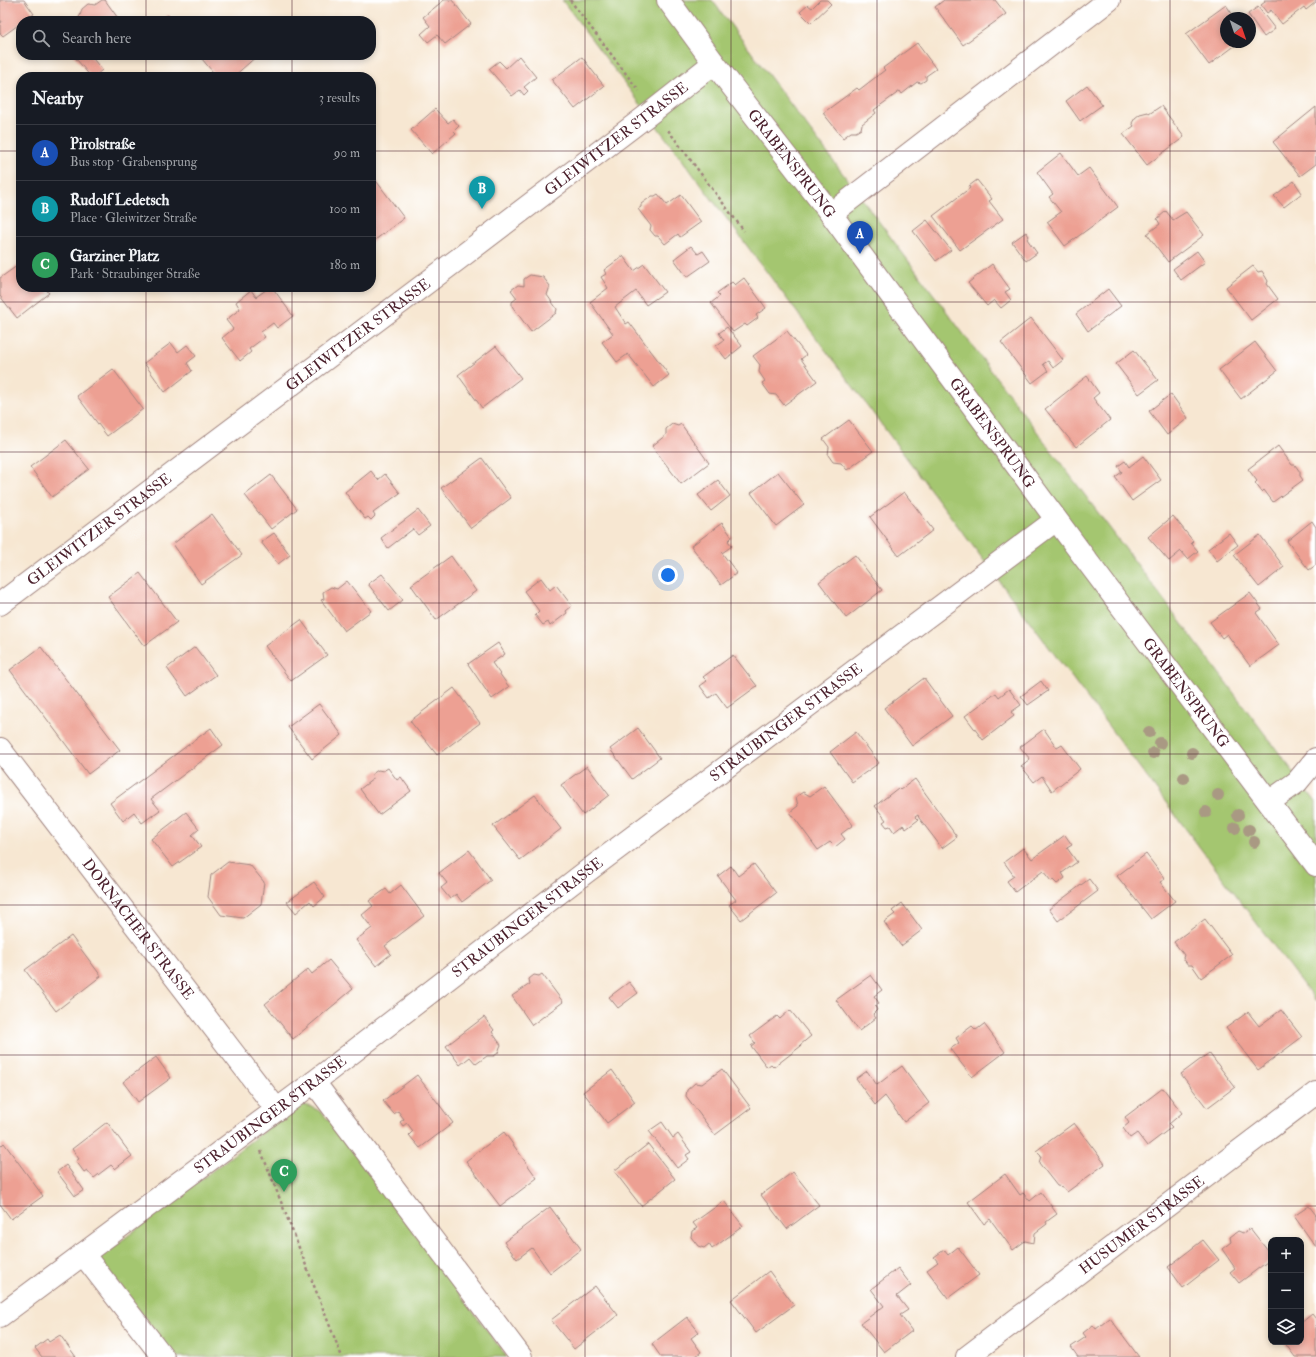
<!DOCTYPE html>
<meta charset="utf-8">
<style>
body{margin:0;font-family:"IM FELL Double Pica",serif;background:#242831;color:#f1f3f6}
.controls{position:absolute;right:12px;bottom:12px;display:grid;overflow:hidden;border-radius:8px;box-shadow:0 2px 6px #0003}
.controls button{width:36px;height:36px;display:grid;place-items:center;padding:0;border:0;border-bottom:1px solid #363941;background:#171b24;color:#f1f3f6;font:20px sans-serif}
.compass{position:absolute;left:1220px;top:12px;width:36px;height:36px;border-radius:50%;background:#171b24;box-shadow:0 2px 6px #0003;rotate:140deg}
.you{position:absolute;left:668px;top:575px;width:14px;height:14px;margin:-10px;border:3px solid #fff;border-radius:50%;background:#1a73e8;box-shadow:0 0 0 6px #1a73e833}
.badge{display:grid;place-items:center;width:26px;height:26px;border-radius:50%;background:#8c9099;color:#fff;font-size:13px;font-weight:700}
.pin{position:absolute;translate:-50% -33px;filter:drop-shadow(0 1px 2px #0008)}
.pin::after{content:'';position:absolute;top:21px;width:14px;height:12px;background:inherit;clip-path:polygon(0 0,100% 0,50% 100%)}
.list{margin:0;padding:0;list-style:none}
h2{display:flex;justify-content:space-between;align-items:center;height:52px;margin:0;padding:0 16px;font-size:17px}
h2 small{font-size:13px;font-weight:400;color:#9ea1a6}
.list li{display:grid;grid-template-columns:26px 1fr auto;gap:12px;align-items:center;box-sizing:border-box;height:56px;padding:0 16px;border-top:1px solid #363941}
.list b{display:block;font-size:15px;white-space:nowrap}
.list p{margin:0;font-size:13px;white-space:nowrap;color:#9ea1a6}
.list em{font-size:13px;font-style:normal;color:#9ea1a6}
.icon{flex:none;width:22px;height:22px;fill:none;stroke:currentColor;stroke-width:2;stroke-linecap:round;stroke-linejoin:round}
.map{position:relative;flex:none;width:1316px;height:1357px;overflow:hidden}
.search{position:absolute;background:#171b24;box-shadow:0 2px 6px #0003;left:16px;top:16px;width:360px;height:44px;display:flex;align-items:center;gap:10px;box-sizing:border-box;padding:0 14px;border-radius:16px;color:#9ea1a6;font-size:15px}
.panel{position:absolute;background:#171b24;box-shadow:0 2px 6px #0003;left:16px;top:72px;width:360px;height:220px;border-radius:16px}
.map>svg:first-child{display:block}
.green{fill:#a4c670;stroke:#77724e}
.building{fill:#eda093}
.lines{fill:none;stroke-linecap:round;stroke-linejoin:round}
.street-casing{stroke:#a0837e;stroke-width:24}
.path{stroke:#a0837e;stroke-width:2.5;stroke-dasharray:3 3;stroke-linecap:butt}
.street{stroke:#fff;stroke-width:22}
.tree{fill:#a99983}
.grid{fill:none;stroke:#4a1f2b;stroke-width:1;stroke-opacity:0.55}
.labels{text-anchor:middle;stroke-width:3;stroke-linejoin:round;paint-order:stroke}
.street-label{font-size:15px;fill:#4a1f2b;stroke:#fff}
</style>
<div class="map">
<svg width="1316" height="1357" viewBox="0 0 1316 1357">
<rect width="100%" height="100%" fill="#fff"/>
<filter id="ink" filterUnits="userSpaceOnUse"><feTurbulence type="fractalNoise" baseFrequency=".025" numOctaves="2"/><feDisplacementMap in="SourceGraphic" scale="8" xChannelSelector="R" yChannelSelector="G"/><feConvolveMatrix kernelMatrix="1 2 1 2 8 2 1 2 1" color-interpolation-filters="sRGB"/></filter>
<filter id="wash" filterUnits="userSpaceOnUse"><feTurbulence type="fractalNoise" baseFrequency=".012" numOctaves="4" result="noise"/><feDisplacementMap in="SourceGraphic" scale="16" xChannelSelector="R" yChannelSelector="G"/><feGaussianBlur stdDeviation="0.9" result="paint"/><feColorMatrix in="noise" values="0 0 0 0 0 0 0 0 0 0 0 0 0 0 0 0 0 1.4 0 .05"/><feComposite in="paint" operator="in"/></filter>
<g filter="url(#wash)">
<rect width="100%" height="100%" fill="#f7e7d2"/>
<g class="green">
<polygon points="562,0 712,0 1316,802 1316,1002"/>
<path d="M 299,1104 C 320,1108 321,1112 335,1127 L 507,1357 L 175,1357 L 99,1258 Z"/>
</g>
<g id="blocks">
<g class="building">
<polygon points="0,0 24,0 34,14 24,21 21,21 21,23 3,36 0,33 0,23 2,22 0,19"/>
<polygon points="102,0 105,0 120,21 79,21 77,19 80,16 82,9 88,4 95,5"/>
<polygon points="444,0 452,0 471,24 445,44 437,35 428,42 421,34 430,26 423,17"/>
<polygon points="820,0 827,0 831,4 811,23 800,12 808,5 812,8"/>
<polygon points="944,0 995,0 1006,14 963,45 935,7"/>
<polygon points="1264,0 1316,0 1316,2 1306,10 1304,7 1282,24 1271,10 1267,13 1261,5 1265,2"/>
<polygon points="1226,5 1235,18 1226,18 1226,42 1240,42 1209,65 1186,34"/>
<polygon points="1258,7 1275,29 1264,37 1248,14"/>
<polygon points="168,15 173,21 161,21"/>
<polygon points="917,43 936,69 926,76 926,80 921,83 917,82 902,94 900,91 874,110 876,113 862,124 861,129 856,132 851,132 843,138 823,113 857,88 859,90 885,70 883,68"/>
<polygon points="73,55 90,55 102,70 94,77 91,77"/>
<polygon points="207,55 258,55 233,77 217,77 202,59"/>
<polygon points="519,56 536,77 524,87 528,91 524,95 520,90 512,96 489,69 499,61 506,68"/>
<polygon points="582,57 604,86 575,109 552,80"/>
<polygon points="1087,85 1102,105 1080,121 1066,101"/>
<polygon points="1161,106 1184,137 1147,165 1123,134 1134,126 1132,123 1135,118 1140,114 1148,112 1149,114"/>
<polygon points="1316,107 1316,164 1300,176 1273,142"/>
<polygon points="435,109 448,123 453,119 459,126 454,131 456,133 432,154 411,130"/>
<polygon points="1061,153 1078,176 1089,168 1118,207 1065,246 1047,222 1061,212 1049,197 1053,194 1037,172"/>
<polygon points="371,174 404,218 371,243"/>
<polygon points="977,180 992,199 989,201 1003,219 960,250 933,216 970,188 969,186"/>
<polygon points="1294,181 1302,193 1284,207 1274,196"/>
<polygon points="658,194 667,205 681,195 701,222 680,237 678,234 665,244 658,236 655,236 650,230 651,226 638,209 641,207 641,204 652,196 655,196"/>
<polygon points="1166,211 1173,220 1186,212 1204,235 1168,262 1147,234 1160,224 1157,219"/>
<polygon points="927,220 951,250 936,261 913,231"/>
<polygon points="1026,232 1029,236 1027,239 1037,253 1026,261 1012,242"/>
<polygon points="691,246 698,254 703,251 710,261 687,277 674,259"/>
<polygon points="1197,251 1205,262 1181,280 1173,269"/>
<polygon points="623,256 634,271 644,264 665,292 646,305 636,291 615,307 626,324 629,322 669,375 654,387 628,354 617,362 602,342 613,334 590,302 608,288 601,277 606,274 604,270"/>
<polygon points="21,263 21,287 44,287 49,293 17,318 0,296 0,278"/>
<polygon points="992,264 1010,289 1005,292 1011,300 1001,308 994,300 987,306 968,283"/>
<polygon points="1253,266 1258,272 1262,271 1268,281 1267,284 1278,299 1251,320 1226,287"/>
<polygon points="530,275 543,277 550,286 547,295 557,309 556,313 531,332 512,306 512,302 517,298 511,290 518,285 524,286 524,279"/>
<polygon points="744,278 766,308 756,315 758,318 747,326 745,324 733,332 711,303 720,296 717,293 732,282 735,285"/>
<polygon points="270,287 272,287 293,316 277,328 273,323 261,332 265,337 249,349 251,352 240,361 222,338 233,329 226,320 240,309 236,302 251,290 256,297"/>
<polygon points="1108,289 1121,306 1088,331 1076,314"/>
<polygon points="1031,318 1063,360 1053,368 1048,361 1043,364 1048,371 1032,383 1001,342"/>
<polygon points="727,327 742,346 726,359 716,346 724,340 719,333"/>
<polygon points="787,331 806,355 801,359 817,381 784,405 776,395 770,394 762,383 765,381 759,372 760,365 753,356"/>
<polygon points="1255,342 1277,371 1241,399 1219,370"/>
<polygon points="171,343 178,352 187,345 196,356 187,363 192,371 165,392 144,363"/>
<polygon points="496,346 521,378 482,408 458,375"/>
<polygon points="1134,350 1158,380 1139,394 1116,364"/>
<polygon points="113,369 143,409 107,436 77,396"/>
<polygon points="1087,376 1099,393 1093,398 1110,420 1076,447 1045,409"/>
<polygon points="1171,394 1188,418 1167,435 1149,411"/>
<polygon points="849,420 873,451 847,470 841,463 833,462 828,455 829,447 823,439"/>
<polygon points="672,424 678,426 681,424 709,463 681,484 652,446 666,435 666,429"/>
<polygon points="66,440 89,469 52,497 30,467"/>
<polygon points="1278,446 1292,465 1295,465 1300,472 1300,476 1303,480 1273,502 1264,490 1262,492 1255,483 1257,481 1248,469"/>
<polygon points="1143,456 1161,480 1132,501 1115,477 1122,472 1118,466 1125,461 1129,467"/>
<polygon points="482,458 511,498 471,528 441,488"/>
<polygon points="371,471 378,480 385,474 400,493 373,513 375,516 371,520 368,517 365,519 345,492"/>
<polygon points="778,472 804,505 776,526 751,493"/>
<polygon points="271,475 297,509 271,529 245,495"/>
<polygon points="718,480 730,496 711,511 698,495"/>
<polygon points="904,492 933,530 899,556 870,517"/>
<polygon points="418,510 430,526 418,535 413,529 388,548 381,538"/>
<polygon points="212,514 242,555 201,584 173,544"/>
<polygon points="1173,516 1193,541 1191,543 1198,551 1188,559 1181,551 1169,561 1148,537"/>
<polygon points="1312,521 1316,527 1316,565 1309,570 1287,541"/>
<polygon points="722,523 732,537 728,541 732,546 722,553 737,573 721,585 691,546"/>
<polygon points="274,533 290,555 278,564 261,542"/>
<polygon points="1229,533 1238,545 1217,561 1208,549"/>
<polygon points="1260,535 1284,567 1259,587 1234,555"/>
<polygon points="855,555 882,590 846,618 819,582"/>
<polygon points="451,556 476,591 436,620 411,585"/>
<polygon points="140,573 177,622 144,646 108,597"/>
<polygon points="382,574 403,600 389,611 368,584"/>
<polygon points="541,578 550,590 556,585 572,606 566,611 567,613 550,626 548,622 543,625 535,615 539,611 524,591"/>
<polygon points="347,581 371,611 344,631 321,600 324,599 323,592 331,587 337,589"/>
<polygon points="1250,593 1262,609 1256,613 1279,645 1250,666 1227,634 1222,638 1210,622"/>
<polygon points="301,620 327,655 291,681 265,646"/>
<polygon points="498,643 505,654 492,663 509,687 492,699 468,664"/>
<polygon points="41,647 120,750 88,774 10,670"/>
<polygon points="195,647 216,675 187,696 167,668"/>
<polygon points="733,655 757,686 727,708 716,693 709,698 700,686 707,681 703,677"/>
<polygon points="924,678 952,716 912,746 884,708"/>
<polygon points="1041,681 1048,691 1028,705 1021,696"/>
<polygon points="454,688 480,723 437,755 410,721"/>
<polygon points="1009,689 1021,705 1011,712 1014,716 983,740 965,716 996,693 999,697"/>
<polygon points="319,704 342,735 312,759 288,727"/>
<polygon points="211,728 223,745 151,799 160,810 142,823 134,812 123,821 110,803"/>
<polygon points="638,728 660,758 632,779 610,749"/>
<polygon points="1044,729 1057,748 1062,745 1080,769 1052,791 1042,776 1034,782 1021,766 1030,759 1020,747"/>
<polygon points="856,732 879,763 852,782 830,752"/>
<polygon points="587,766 609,795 583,815 561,785"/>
<polygon points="388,768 397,780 401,777 411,791 379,815 360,789 373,779 372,774 378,770 383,771"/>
<polygon points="915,779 957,837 942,848 919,818 918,815 915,817 918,820 906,829 903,825 894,832 890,826 887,827 883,822 886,820 875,806 898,788 900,790"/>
<polygon points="824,786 853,825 841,834 845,839 835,847 830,842 818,850 790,812 798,806 796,797 803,792 810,796"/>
<polygon points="535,795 561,829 520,860 493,826"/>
<polygon points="186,812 199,829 192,835 201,847 173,867 151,839"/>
<polygon points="1065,835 1072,845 1067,848 1077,862 1062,873 1065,878 1057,884 1053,880 1051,881 1043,871 1015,892 1007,881 1014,876 1004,862 1023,848 1032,859"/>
<polygon points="469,850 491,880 462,902 456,894 450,899 441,888 447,883 439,873"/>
<polygon points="1146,854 1165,879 1160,882 1175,901 1151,919 1117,876"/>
<polygon points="228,862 250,865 264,882 261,904 243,918 221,915 208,897 211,875"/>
<polygon points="754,864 776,893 741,920 729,905 736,900 718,876 731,866 738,876"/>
<polygon points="1089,879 1098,891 1058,921 1049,909"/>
<polygon points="314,882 325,897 314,906 310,901 296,913 287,902"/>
<polygon points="401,885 424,916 385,946 391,954 376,966 356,940 372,928 362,915 373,906 369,901 386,889 390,894"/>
<polygon points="902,903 922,930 901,946 884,922 895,914 892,911"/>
<polygon points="1205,919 1232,955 1201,978 1192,965 1188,965 1183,958 1184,955 1174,942"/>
<polygon points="71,936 101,976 56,1011 25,970"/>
<polygon points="329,960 353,989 293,1039 265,1004 308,969 312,974"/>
<polygon points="542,974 563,1002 532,1025 512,996 530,984 529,979 534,975 539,976"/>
<polygon points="871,975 882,990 874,996 879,1003 875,1006 877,1010 873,1014 876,1018 859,1031 836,1000"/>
<polygon points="629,982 638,993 618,1008 609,997"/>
<polygon points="790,1010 811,1036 800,1045 801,1046 774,1067 771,1064 767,1067 751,1046 755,1043 750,1036 777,1016 780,1019"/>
<polygon points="1281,1010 1302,1037 1258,1070 1226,1028 1248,1012 1259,1026"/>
<polygon points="484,1017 494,1030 492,1032 501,1045 500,1047 498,1053 494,1056 487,1056 476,1064 470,1057 460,1065 446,1046"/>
<polygon points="984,1024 1005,1052 972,1077 950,1049 959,1043 956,1038 972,1026 976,1030"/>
<polygon points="1209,1053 1235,1087 1207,1108 1181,1074"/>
<polygon points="156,1057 171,1078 138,1102 123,1082"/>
<polygon points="902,1066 929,1103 904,1122 885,1096 875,1105 856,1079 867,1071 877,1085"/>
<polygon points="722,1069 751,1108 715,1135 686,1096 687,1090 695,1083 702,1084"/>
<polygon points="612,1070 635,1102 607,1123 583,1092"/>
<polygon points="417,1075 453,1123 420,1148 409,1135 413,1131 407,1123 403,1126 400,1122 404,1119 398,1111 394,1114 383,1101"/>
<polygon points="1163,1088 1182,1113 1169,1124 1172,1127 1147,1146 1137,1133 1130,1138 1123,1128 1129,1123 1125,1117"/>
<polygon points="107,1122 132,1156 115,1169 111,1165 94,1178 87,1170 84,1172 76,1161 79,1159 72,1149"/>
<polygon points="662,1122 673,1138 678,1134 691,1152 686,1155 689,1159 677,1168 649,1131"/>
<polygon points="1074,1123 1105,1164 1067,1192 1063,1187 1057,1186 1039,1163 1041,1156 1036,1151"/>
<polygon points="504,1132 537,1178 500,1206 466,1161"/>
<polygon points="4,1143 43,1196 11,1219 0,1204 0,1147"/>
<polygon points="648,1144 675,1179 641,1206 614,1171"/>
<polygon points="66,1165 84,1190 75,1196 57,1172"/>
<polygon points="793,1172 819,1205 787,1229 761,1195"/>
<polygon points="1005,1174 1020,1195 1023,1193 1030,1201 1041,1192 1057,1214 1046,1222 1047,1224 1035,1233 1034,1243 1025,1241 1013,1250 990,1219 984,1224 968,1202"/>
<polygon points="724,1201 743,1226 712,1249 709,1244 704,1248 698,1246 691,1237 692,1231 697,1228 693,1223"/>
<polygon points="1309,1206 1316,1215 1316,1247 1294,1216"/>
<polygon points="550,1207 581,1249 550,1273 532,1248 517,1259 504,1242"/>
<polygon points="1250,1228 1271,1255 1271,1259 1239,1283 1230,1272 1235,1268 1222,1249 1231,1242 1230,1237 1238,1231 1243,1233"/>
<polygon points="1203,1240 1219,1260 1183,1288 1168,1267"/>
<polygon points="958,1247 979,1275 948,1298 927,1270 938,1262 934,1257 944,1250 948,1255"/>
<polygon points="898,1268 911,1285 897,1296 908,1310 900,1315 912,1331 884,1352 861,1323 884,1306 871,1289"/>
<polygon points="769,1271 794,1305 756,1333 731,1300"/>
<polygon points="595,1286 618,1315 574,1349 551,1320"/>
<polygon points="1312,1314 1316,1319 1316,1357 1295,1357 1284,1342 1301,1342 1301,1323"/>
<polygon points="687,1317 699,1332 691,1338 701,1352 695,1357 661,1357 652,1344"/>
<polygon points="1110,1318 1139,1357 1078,1357 1071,1347 1086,1337 1083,1333 1093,1325 1096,1329"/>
<polygon points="60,1335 76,1357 42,1357 35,1348 47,1339 49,1342"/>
</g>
</g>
</g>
<g filter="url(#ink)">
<use href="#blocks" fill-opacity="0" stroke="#a0837e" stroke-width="1"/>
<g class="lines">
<g class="street-casing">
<g id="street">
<path id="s1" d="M 668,0 L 714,63 L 831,214 L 1084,557 L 1316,865"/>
<polyline points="831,214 1109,0"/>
<path id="s2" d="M 0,604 L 457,260 L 653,111 L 714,63"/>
<path id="s3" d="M 0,749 L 277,1110"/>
<polyline points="1269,802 1297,782 1316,759"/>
<polyline points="314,1082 521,1357"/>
<polyline points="83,1254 163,1357"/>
<path id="s4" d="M 0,1316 L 314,1082 L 586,872 L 1056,520"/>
<path id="s5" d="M 967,1357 L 1316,1093"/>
</g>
</g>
<g class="path">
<polyline points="570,0 639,91"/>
<polyline points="668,130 744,231"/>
<polyline points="261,1151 342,1357"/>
</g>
<use href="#street" class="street"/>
</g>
<g class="tree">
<circle cx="1149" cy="732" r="6"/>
<circle cx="1160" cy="743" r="6"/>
<circle cx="1153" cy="753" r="6"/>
<circle cx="1192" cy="753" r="6"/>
<circle cx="1184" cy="778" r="6"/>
<circle cx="1218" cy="795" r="6"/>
<circle cx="1206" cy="812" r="6"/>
<circle cx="1238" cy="815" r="6"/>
<circle cx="1235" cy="828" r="6"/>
<circle cx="1249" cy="830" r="6"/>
<circle cx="1254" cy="842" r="6"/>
</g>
</g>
<path class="grid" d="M 146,0 L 146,21M 292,0 L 292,21M 439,0 L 439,1357M 585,0 L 585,1357M 731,0 L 731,1357M 877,0 L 877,1357M 1024,0 L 1024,1357M 1170,0 L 1170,1357M 146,55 L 146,77M 292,55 L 292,77M 0,151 L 21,151M 371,151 L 1316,151M 146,287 L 146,1357M 292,287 L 292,1357M 0,302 L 1316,302M 0,452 L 1316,452M 0,603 L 1316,603M 0,754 L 1316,754M 0,905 L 1316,905M 0,1055 L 1316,1055M 0,1206 L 1316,1206"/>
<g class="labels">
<g class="street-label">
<text dy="5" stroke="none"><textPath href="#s2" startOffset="772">GLEIWITZER STRASSE</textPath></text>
<text dy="5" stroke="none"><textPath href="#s1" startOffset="205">GRABENSPRUNG</textPath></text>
<text dy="5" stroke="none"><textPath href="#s2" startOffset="448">GLEIWITZER STRASSE</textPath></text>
<text dy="5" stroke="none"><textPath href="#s1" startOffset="541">GRABENSPRUNG</textPath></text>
<text dy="5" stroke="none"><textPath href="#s2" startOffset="124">GLEIWITZER STRASSE</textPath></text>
<text dy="5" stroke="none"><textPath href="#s1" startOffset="865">GRABENSPRUNG</textPath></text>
<text dy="5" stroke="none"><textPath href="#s4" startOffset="985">STRAUBINGER STRASSE</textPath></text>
<text dy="5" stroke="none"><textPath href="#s4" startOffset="661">STRAUBINGER STRASSE</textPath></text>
<text dy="5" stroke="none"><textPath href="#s3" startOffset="227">DORNACHER STRASSE</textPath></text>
<text dy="5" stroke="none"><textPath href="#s4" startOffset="337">STRAUBINGER STRASSE</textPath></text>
<text dy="5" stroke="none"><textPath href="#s5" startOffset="219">HUSUMER STRASSE</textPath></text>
</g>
</g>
</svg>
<div class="controls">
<button>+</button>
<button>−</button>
<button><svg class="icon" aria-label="layers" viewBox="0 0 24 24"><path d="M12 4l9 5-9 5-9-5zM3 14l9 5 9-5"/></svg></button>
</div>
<svg class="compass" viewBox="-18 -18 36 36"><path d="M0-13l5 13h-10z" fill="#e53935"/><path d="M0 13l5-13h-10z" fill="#9ea1a6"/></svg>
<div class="you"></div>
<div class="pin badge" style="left:860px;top:254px;background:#1a4fb4">A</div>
<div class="pin badge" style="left:482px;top:209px;background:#0f9aa8">B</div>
<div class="pin badge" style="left:284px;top:1192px;background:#2e9e5b">C</div>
<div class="search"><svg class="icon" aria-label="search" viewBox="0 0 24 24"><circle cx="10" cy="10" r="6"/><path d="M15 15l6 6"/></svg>Search here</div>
<section class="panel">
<h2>Nearby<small>3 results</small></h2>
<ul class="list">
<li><span class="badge" style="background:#1a4fb4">A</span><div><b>Pirolstraße</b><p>Bus stop · Grabensprung</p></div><em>90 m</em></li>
<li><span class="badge" style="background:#0f9aa8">B</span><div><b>Rudolf Ledetsch</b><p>Place · Gleiwitzer Straße</p></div><em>100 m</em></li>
<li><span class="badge" style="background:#2e9e5b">C</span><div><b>Garziner Platz</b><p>Park · Straubinger Straße</p></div><em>180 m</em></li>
</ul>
</section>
</div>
